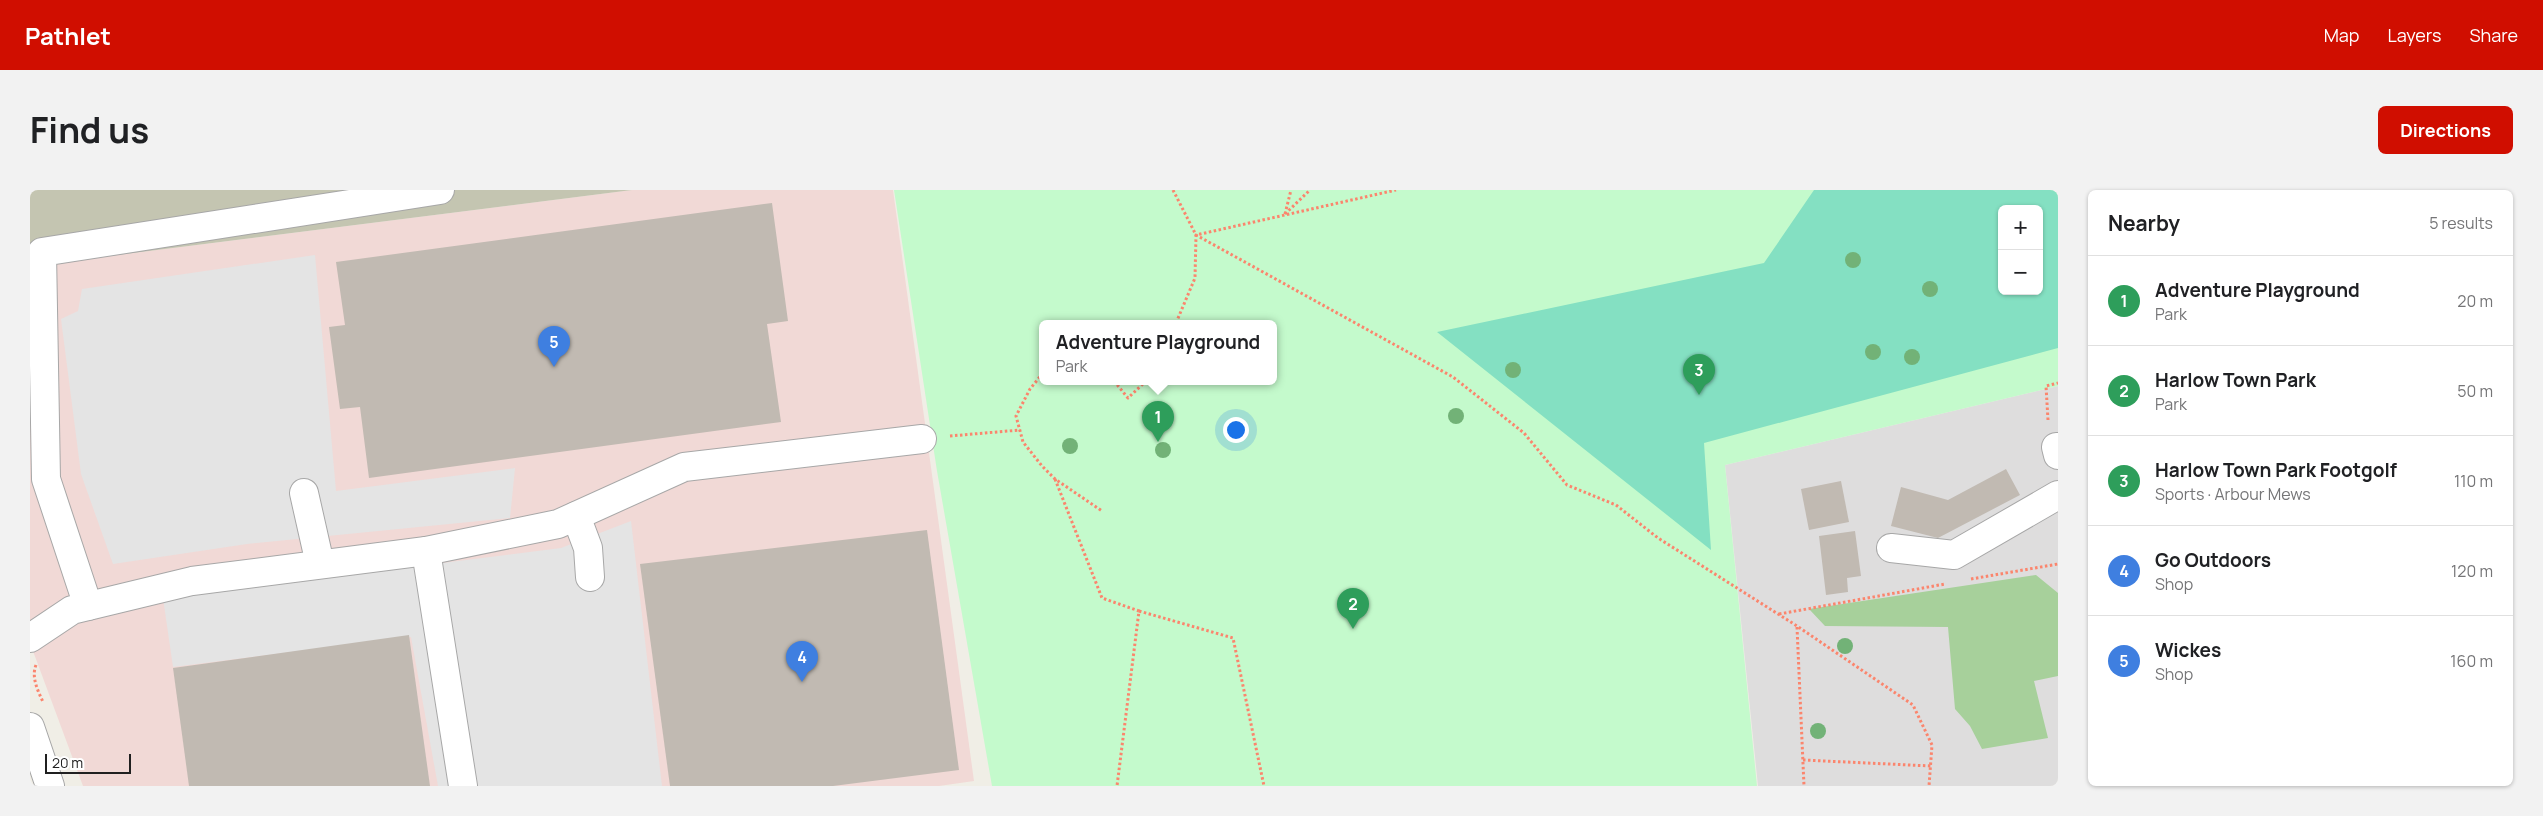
<!DOCTYPE html>
<meta charset="utf-8">
<style>
body{margin:0;font-family:Manrope,sans-serif;background:#f2f2f2;color:#202124}
.controls{position:absolute;right:15px;top:15px;display:grid;overflow:hidden;border-radius:8px;box-shadow:0 1px 4px #0004}
.controls button{width:45px;height:45px;display:grid;place-items:center;padding:0;border:0;border-bottom:1px solid #e0e0e0;background:#fff;color:#202124;font:25px sans-serif}
.scale{position:absolute;left:15px;bottom:12px;width:86px;box-sizing:border-box;padding-left:5px;border:2px solid #202020;border-top:0;font-size:14px;line-height:18px;white-space:nowrap;color:#202020;-webkit-text-stroke:4px #fff;paint-order:stroke}
.you{position:absolute;left:1205px;top:239px;width:18px;height:18px;margin:-12px;border:4px solid #fff;border-radius:50%;background:#1a73e8;box-shadow:0 0 0 8px #1a73e833}
.badge{display:grid;place-items:center;width:32px;height:32px;border-radius:50%;background:#d00e00;color:#fff;font-size:16px;font-weight:700}
.pin{position:absolute;translate:-50% -41px;filter:drop-shadow(0 1px 2px #0008)}
.pin::after{content:'';position:absolute;top:26px;width:18px;height:15px;background:inherit;clip-path:polygon(0 0,100% 0,50% 100%)}
.popup{position:absolute;left:1009px;top:130px;width:238px;height:65px;box-sizing:border-box;display:grid;place-content:center;border-radius:8px;background:#fff;filter:drop-shadow(0 1px 4px #0005);font-size:16px;white-space:nowrap;color:#757577}
.popup b{font-size:19px;color:#202124}
.popup::after{content:'';position:absolute;left:50%;top:100%;margin-left:-10px;border:10px solid transparent;border-top-color:#fff}
.list{margin:0;padding:0;list-style:none}
h2{display:flex;justify-content:space-between;align-items:center;height:65px;margin:0;padding:0 20px;font-size:21px}
h2 small{font-size:16px;font-weight:400;color:#757577}
.list li{display:grid;grid-template-columns:32px 1fr auto;gap:15px;align-items:center;box-sizing:border-box;height:90px;padding:0 20px;border-top:1px solid #e0e0e0}
.list b{display:block;font-size:19px;white-space:nowrap}
.list p{margin:0;font-size:16px;white-space:nowrap;color:#757577}
.list em{font-size:16px;font-style:normal;color:#757577}
.map{position:relative;flex:none;width:2028px;height:596px;overflow:hidden;border-radius:8px}
header{display:flex;align-items:center;gap:30px;box-sizing:border-box;height:70px;padding:0 25px;background:#d00e00;color:#fff}
header strong{font-size:24px}
nav{display:flex;gap:28px;margin-inline-start:auto;font-size:18px}
.intro{display:flex;align-items:center;justify-content:space-between;box-sizing:border-box;height:120px;padding:0 30px}
h1{margin:0;font-size:35px}
.button{padding:12px 22px;border-radius:8px;background:#d00e00;color:#fff;font-size:18px;font-weight:700}
main{display:flex;gap:30px;padding:0 30px}
aside{flex:1;background:#fff;border-radius:8px;box-shadow:0 1px 4px #0004}
.map>svg:first-child{display:block}
.residential{fill:#dedddd}
.commercial{fill:#f1d9d6}
.construction{fill:#c4c5b1}
.forest{fill:#a7d09b}
.park{fill:#c4facc;fill-rule:evenodd}
.pitch{fill:#84e0c2;fill-rule:evenodd}
.parking{fill:#e4e4e4}
.building{fill:#c1bab2}
.lines{fill:none;stroke-linecap:round;stroke-linejoin:round}
.minor-casing{stroke:#a7a7a7;stroke-width:30}
.path{stroke:#fb856d;stroke-width:3;stroke-dasharray:2.5 2.5;stroke-linecap:butt}
.minor{stroke:#fff;stroke-width:28}
.tree{fill:#72b277}
</style>
<header>
<strong>Pathlet</strong>
<nav><a>Map</a><a>Layers</a><a>Share</a></nav>
</header>
<div class="intro"><h1>Find us</h1><a class="button">Directions</a></div>
<main>
<div class="map">
<svg width="2028" height="596" viewBox="0 0 2028 596">
<rect width="100%" height="100%" fill="#f0eee6"/>
<polygon class="residential" points="2028,196 2028,596 1728,596 1695,275"/>
<polygon class="commercial" points="602,0 863,0 944,591 909,596 53,596 0,453 0,76"/>
<polygon class="construction" points="0,0 602,0 0,76"/>
<polygon class="forest" points="2006,385 2028,403 2028,486 2004,491 2018,548 1952,559 1940,536 1925,519 1918,437 1795,436 1779,419"/>
<path class="park" d="M 864,0 L 2028,0 L 2028,196 L 1695,275 L 1727,596 L 962,596 L 907,281 ZM 1972,19 L 2009,19 L 2009,101 L 1972,101 ZM 1013,133 L 1243,133 L 1243,191 L 1013,191 Z"/>
<path class="pitch" d="M 1784,0 L 2028,0 L 2028,158 L 1674,253 L 1681,360 L 1407,142 L 1734,73 ZM 1972,19 L 2009,19 L 2009,101 L 1972,101 Z"/>
<g class="parking">
<polygon points="285,65 306,301 485,278 480,328 217,354 83,374 51,284 31,129 48,121 52,99"/>
<polygon points="601,331 632,596 408,596 381,447 143,477 133,408 531,358"/>
</g>
<g class="building">
<polygon points="742,13 758,131 737,134 751,232 339,288 330,217 310,219 299,137 315,135 306,72"/>
<polygon points="1976,279 1990,305 1908,348 1861,336 1871,297 1918,310"/>
<polygon points="1811,291 1819,332 1779,340 1771,299"/>
<polygon points="897,340 929,580 803,596 640,596 610,374"/>
<polygon points="1825,341 1831,386 1817,388 1818,402 1796,405 1789,346"/>
<polygon points="379,445 400,596 159,596 143,478"/>
</g>
<g class="lines">
<g class="minor-casing">
<g id="minor">
<polyline points="2026,257 2028,265"/>
<polyline points="274,303 290,374"/>
<polyline points="546,326 558,358 560,387"/>
<polyline points="1861,358 1924,365 2028,305"/>
<polyline points="396,361 433,596"/>
<polyline points="58,416 16,289 12,62 410,0"/>
<polyline points="0,448 42,420 162,391 396,361 528,334 654,277 892,249"/>
<polyline points="0,537 20,596"/>
</g>
</g>
<g class="path">
<polyline points="1143,0 1166,45 1423,187 1494,243 1537,295 1586,315 1628,348 1767,436 1883,515 1902,555 1899,596"/>
<polyline points="1255,24 1280,0"/>
<polyline points="1255,24 1261,0"/>
<polyline points="1146,133 1165,88 1166,45 1366,0"/>
<polyline points="1013,183 1000,199 986,226 993,252 1012,276 1025,289 1072,321"/>
<polyline points="1084,191 1098,208 1116,191"/>
<polyline points="2018,230 2016,196 2028,193"/>
<polyline points="920,246 990,240"/>
<polyline points="1025,289 1072,408 1109,421 1087,596"/>
<polyline points="1941,389 2028,374"/>
<polyline points="1109,421 1203,448 1234,596"/>
<polyline points="1749,424 1915,394"/>
<polyline points="1767,437 1774,596"/>
<path d="M 6,475 C 1,487 8,501 13,512"/>
<polyline points="1773,570 1901,576"/>
</g>
<use href="#minor" class="minor"/>
</g>
<g class="tree">
<circle cx="1823" cy="70" r="8"/>
<circle cx="1900" cy="99" r="8"/>
<circle cx="1843" cy="162" r="8"/>
<circle cx="1882" cy="167" r="8"/>
<circle cx="1483" cy="180" r="8"/>
<circle cx="1426" cy="226" r="8"/>
<circle cx="1040" cy="256" r="8"/>
<circle cx="1133" cy="260" r="8"/>
<circle cx="1815" cy="456" r="8"/>
<circle cx="1788" cy="541" r="8"/>
</g>
</svg>
<div class="controls">
<button>+</button>
<button>−</button>
</div>
<div class="scale">20 m</div>
<div class="you"></div>
<div class="pin badge" style="left:1128px;top:252px;background:#2e9e5b">1</div>
<div class="popup"><b>Adventure Playground</b>Park</div>
<div class="pin badge" style="left:1323px;top:439px;background:#2e9e5b">2</div>
<div class="pin badge" style="left:1669px;top:205px;background:#2e9e5b">3</div>
<div class="pin badge" style="left:772px;top:492px;background:#3f7fe0">4</div>
<div class="pin badge" style="left:524px;top:177px;background:#3f7fe0">5</div>
</div>
<aside>
<h2>Nearby<small>5 results</small></h2>
<ul class="list">
<li><span class="badge" style="background:#2e9e5b">1</span><div><b>Adventure Playground</b><p>Park</p></div><em>20 m</em></li>
<li><span class="badge" style="background:#2e9e5b">2</span><div><b>Harlow Town Park</b><p>Park</p></div><em>50 m</em></li>
<li><span class="badge" style="background:#2e9e5b">3</span><div><b>Harlow Town Park Footgolf</b><p>Sports · Arbour Mews</p></div><em>110 m</em></li>
<li><span class="badge" style="background:#3f7fe0">4</span><div><b>Go Outdoors</b><p>Shop</p></div><em>120 m</em></li>
<li><span class="badge" style="background:#3f7fe0">5</span><div><b>Wickes</b><p>Shop</p></div><em>160 m</em></li>
</ul>
</aside>
</main>
